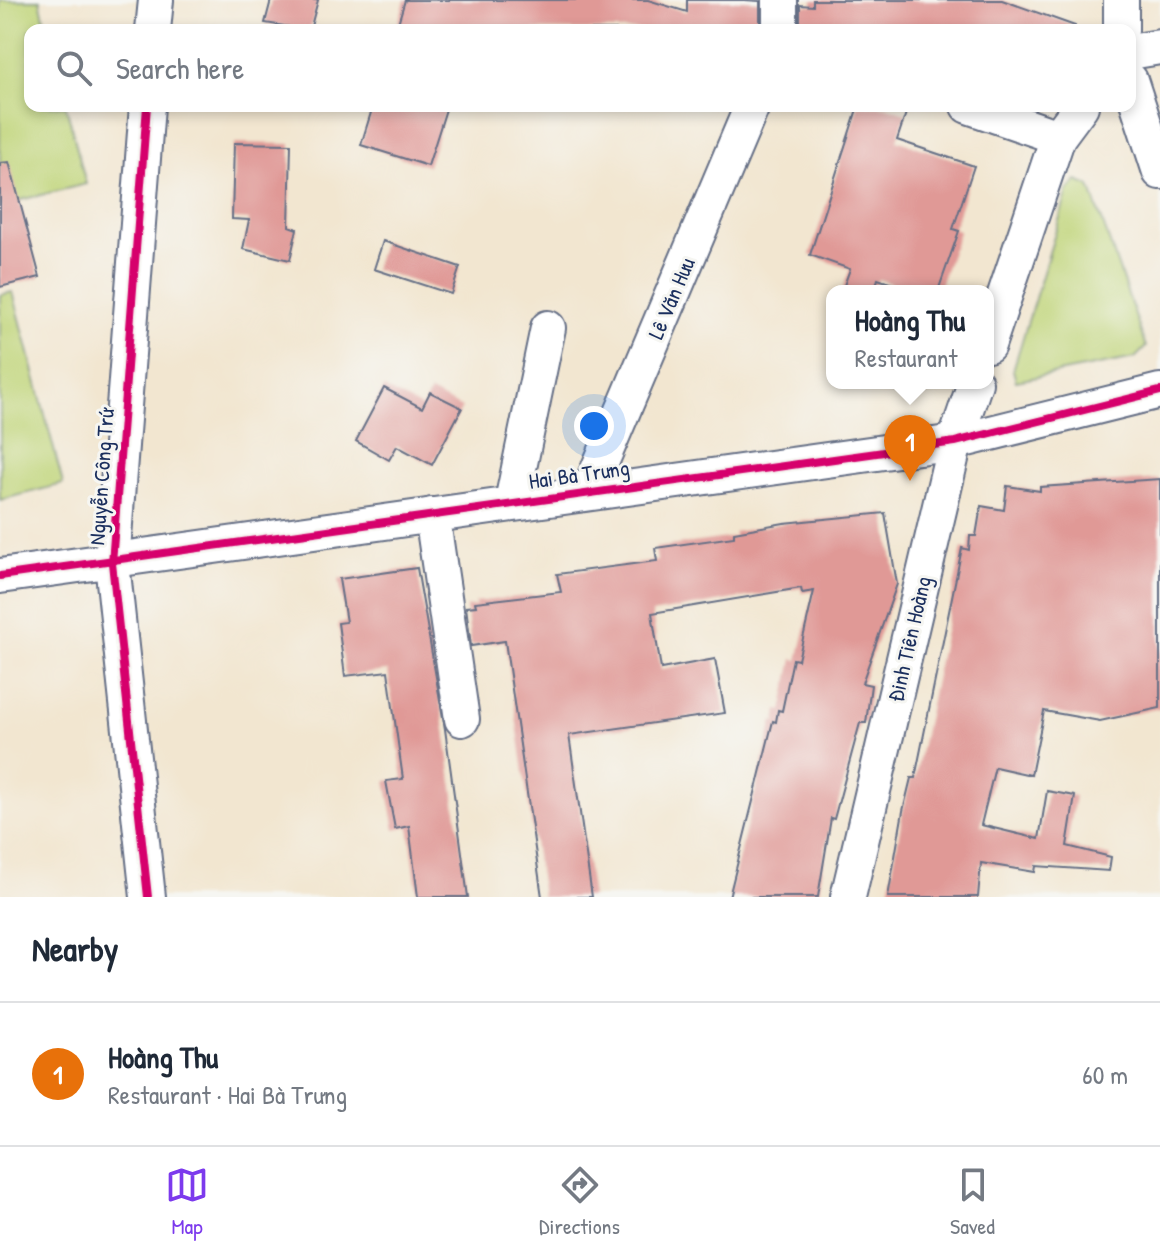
<!DOCTYPE html>
<meta charset="utf-8">
<style>
body{margin:0;font-family:"Patrick Hand",sans-serif;background:#f6f6f7;color:#1f2937}
.you{position:absolute;left:594px;top:426px;width:28px;height:28px;margin:-20px;border:6px solid #fff;border-radius:50%;background:#1a73e8;box-shadow:0 0 0 12px #1a73e833}
.badge{display:grid;place-items:center;width:52px;height:52px;border-radius:50%;background:#7c3aed;color:#fff;font-size:26px;font-weight:700}
.pin{position:absolute;translate:-50% -66px;filter:drop-shadow(0 2px 4px #0008)}
.pin::after{content:'';position:absolute;top:42px;width:28px;height:24px;background:inherit;clip-path:polygon(0 0,100% 0,50% 100%)}
.popup{position:absolute;left:826px;top:285px;width:168px;height:104px;box-sizing:border-box;display:grid;place-content:center;border-radius:16px;background:#fff;filter:drop-shadow(0 2px 6px #0005);font-size:26px;white-space:nowrap;color:#747a83}
.popup b{font-size:30px;color:#1f2937}
.popup::after{content:'';position:absolute;left:50%;top:100%;margin-left:-16px;border:16px solid transparent;border-top-color:#fff}
.list{margin:0;padding:0;list-style:none}
h2{display:flex;justify-content:space-between;align-items:center;height:104px;margin:0;padding:0 32px;font-size:34px}
h2 small{font-size:26px;font-weight:400;color:#747a83}
.list li{display:grid;grid-template-columns:52px 1fr auto;gap:24px;align-items:center;box-sizing:border-box;height:144px;padding:0 32px;border-top:2px solid #e0e1e3}
.list b{display:block;font-size:30px;white-space:nowrap}
.list p{margin:0;font-size:26px;white-space:nowrap;color:#747a83}
.list em{font-size:26px;font-style:normal;color:#747a83}
.icon{flex:none;width:44px;height:44px;fill:none;stroke:currentColor;stroke-width:2;stroke-linecap:round;stroke-linejoin:round}
.map{position:relative;flex:none;width:1160px;height:897px;overflow:hidden}
.search{position:absolute;background:#fff;box-shadow:0 4px 12px #0003;left:24px;right:24px;top:24px;height:88px;display:flex;align-items:center;gap:20px;box-sizing:border-box;padding:0 28px;border-radius:16px;color:#747a83;font-size:30px}
.sheet{height:248px;background:#fff}
nav{display:flex;justify-content:space-around;align-items:center;box-sizing:border-box;height:112px;border-top:2px solid #e0e1e3;background:#fff;font-size:22px;color:#747a83}
nav a{display:grid;justify-items:center;gap:4px}
nav .on{color:#7c3aed}
.map>svg:first-child{display:block}
.green{fill:#bfd477;stroke:#6d826a;stroke-width:2}
.building{fill:#e09996}
.lines{fill:none;stroke-linecap:round;stroke-linejoin:round}
.minor-casing{stroke:#666f86;stroke-width:38}
.minor{stroke:#fff;stroke-width:34}
.cycleway-casing{stroke:#f6f6f2;stroke-width:13}
.cycleway{stroke:#d6006c;stroke-width:8}
.labels{text-anchor:middle;stroke-width:6;stroke-linejoin:round;paint-order:stroke}
.street-label{font-size:22px;fill:#1b2f5e;stroke:#f6f6f2}
</style>
<div class="map">
<svg width="1160" height="897" viewBox="0 0 1160 897">
<rect width="100%" height="100%" fill="#f6f6f2"/>
<filter id="ink" filterUnits="userSpaceOnUse"><feTurbulence type="fractalNoise" baseFrequency=".0125" numOctaves="2"/><feDisplacementMap in="SourceGraphic" scale="16" xChannelSelector="R" yChannelSelector="G"/><feConvolveMatrix kernelMatrix="1 2 1 2 8 2 1 2 1" color-interpolation-filters="sRGB"/></filter>
<filter id="wash" filterUnits="userSpaceOnUse"><feTurbulence type="fractalNoise" baseFrequency=".006" numOctaves="4" result="noise"/><feDisplacementMap in="SourceGraphic" scale="32" xChannelSelector="R" yChannelSelector="G"/><feGaussianBlur stdDeviation="1.8" result="paint"/><feColorMatrix in="noise" values="0 0 0 0 0 0 0 0 0 0 0 0 0 0 0 0 0 1.4 0 .05"/><feComposite in="paint" operator="in"/></filter>
<g filter="url(#wash)">
<rect width="100%" height="100%" fill="#f2e6d0"/>
<g class="green">
<polygon points="0,0 40,0 47,30 30,30 30,106 66,106 86,184 0,205"/>
<polygon points="1077,181 1090,186 1146,347 1135,358 1016,381 1013,370 1068,191"/>
<polygon points="13,292 63,484 0,500 0,295"/>
</g>
<g id="blocks">
<g class="building">
<polygon points="271,0 318,0 310,30 265,23"/>
<polygon points="405,0 648,0 687,12 687,0 744,0 760,1 760,30 396,30"/>
<polygon points="813,0 1002,0 1075,26 1075,30 800,30 800,5 813,6"/>
<polygon points="373,106 447,106 428,166 361,145"/>
<polygon points="858,106 885,106 906,113 897,140 974,166 953,229 959,231 938,291 913,291 878,279 874,291 842,291 850,269 810,255"/>
<polygon points="234,143 291,144 289,226 297,229 290,260 243,249 249,220 232,219"/>
<polygon points="9,162 40,277 0,287 0,163"/>
<polygon points="383,241 460,267 451,294 374,269"/>
<polygon points="384,388 422,408 430,392 462,408 432,465 397,446 389,460 356,441"/>
<polygon points="1160,479 1160,708 1100,721 1044,711 1031,775 995,767 981,825 1039,839 1047,791 1075,796 1067,846 1111,857 1109,871 1036,866 1035,872 981,863 978,897 888,897 903,811 911,778 915,778 962,548 969,550 970,536 976,536 981,506 1004,510 1007,486 1040,491 1040,487"/>
<polygon points="885,513 897,584 862,683 871,685 866,723 860,723 834,819 831,818 818,897 729,897 773,721 776,722 778,710 782,711 793,659 798,660 814,591 802,593 801,588 652,613 661,669 715,659 725,713 569,735 592,897 542,897 505,641 471,646 466,607 476,606 475,602 561,592 557,574 657,561 655,548 734,537 734,532 784,523"/>
<polygon points="417,568 445,729 468,897 418,897 409,826 395,829 386,781 403,779 388,671 345,676 338,623 346,622 339,579"/>
</g>
</g>
</g>
<g filter="url(#ink)">
<use href="#blocks" fill-opacity="0" stroke="#666f86" stroke-width="2"/>
<g class="lines">
<g class="minor-casing">
<g id="minor">
<polyline points="780,0 780,30"/>
<polyline points="1121,0 1121,30"/>
<polyline points="153,30 156,0"/>
<polyline points="1130,52 1160,47"/>
<polyline points="1130,80 1160,172"/>
<polyline points="147,106 112,563 148,897"/>
<polyline points="968,106 1058,137"/>
<polyline points="988,345 1058,137 1081,106"/>
<polyline points="589,491 752,106"/>
<polyline points="512,502 548,328"/>
<polyline points="432,515 462,719"/>
<polyline points="0,576 955,442 1160,391"/>
<polyline points="848,897 955,442 975,383"/>
</g>
</g>
<use href="#minor" class="minor"/>
<g class="cycleway-casing">
<g id="cycleway">
<polyline points="147,106 112,563 148,897"/>
<polyline points="0,576 955,442 1160,391"/>
</g>
</g>
<use href="#cycleway" class="cycleway"/>
</g>
</g>
<g class="labels">
<g class="street-label">
<text transform="translate(671 298) rotate(-67)" y="8">Lê Văn Hưu</text>
<text transform="translate(579 474) rotate(-8)" y="8">Hai Bà Trưng</text>
<text transform="translate(101 477) rotate(-86)" y="8">Nguyễn Công Trứ</text>
<text transform="translate(909 639) rotate(-77)" y="8">Đinh Tiên Hoàng</text>
</g>
</g>
</svg>
<div class="you"></div>
<div class="pin badge" style="left:910px;top:481px;background:#e8710a">1</div>
<div class="popup"><b>Hoàng Thu</b>Restaurant</div>
<div class="search"><svg class="icon" aria-label="search" viewBox="0 0 24 24"><circle cx="10" cy="10" r="6"/><path d="M15 15l6 6"/></svg>Search here</div>
</div>
<section class="sheet">
<h2>Nearby<small></small></h2>
<ul class="list">
<li><span class="badge" style="background:#e8710a">1</span><div><b>Hoàng Thu</b><p>Restaurant · Hai Bà Trưng</p></div><em>60 m</em></li>
</ul>
</section>
<nav>
<a class="on"><svg class="icon" aria-label="map" viewBox="0 0 24 24"><path d="M3 6l6-2 6 2 6-2v14l-6 2-6-2-6 2zM9 4v14M15 6v14"/></svg>Map</a>
<a><svg class="icon" aria-label="directions" viewBox="0 0 24 24"><path d="M12 3l9 9-9 9-9-9zM9 14v-3h6M13 9l2 2-2 2"/></svg>Directions</a>
<a><svg class="icon" aria-label="saved" viewBox="0 0 24 24"><path d="M7 4h10v16l-5-4-5 4z"/></svg>Saved</a>
</nav>
